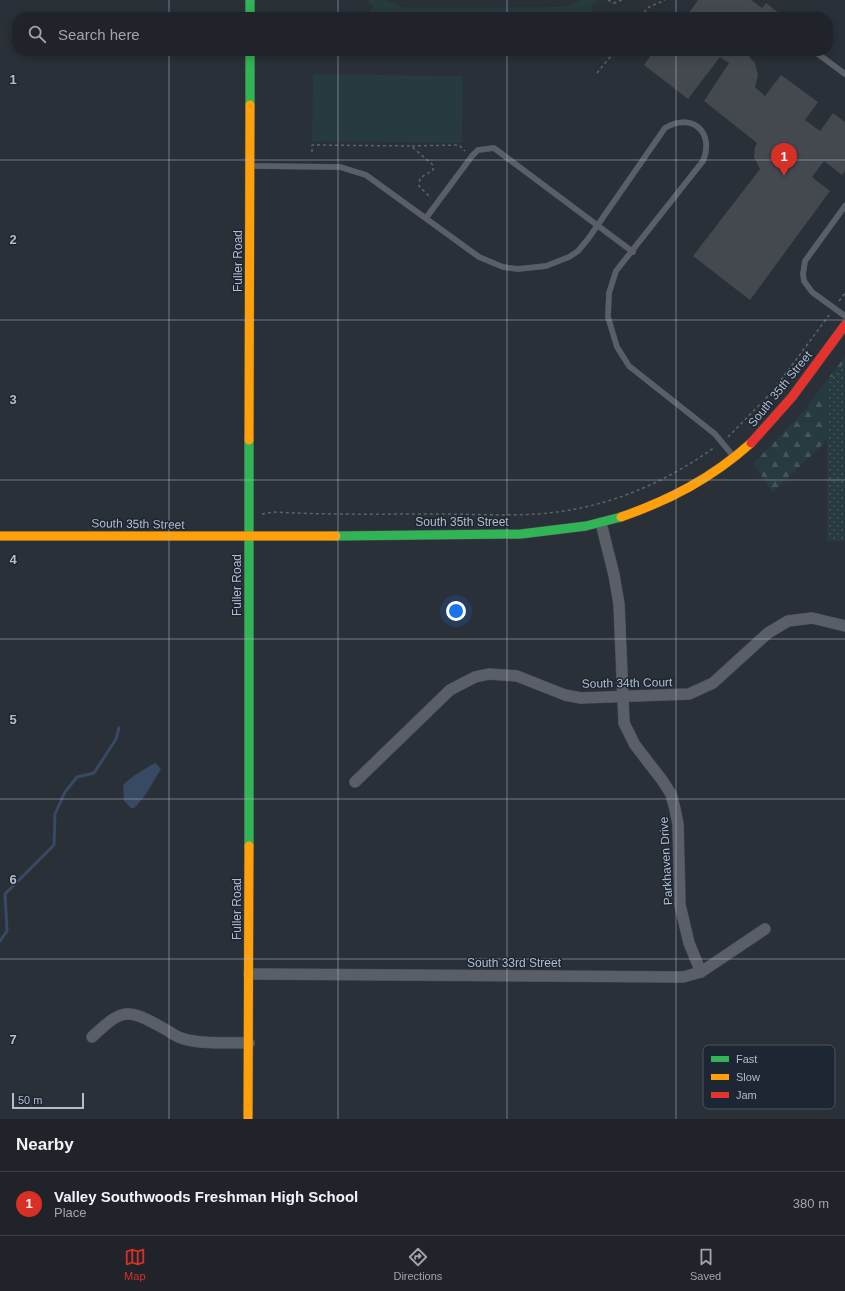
<!DOCTYPE html>
<style>
body{margin:0;font-family:Helvetica,sans-serif;background:#282c32;color:#f1f3f6}
.scale{position:absolute;left:12px;bottom:10px;width:72px;box-sizing:border-box;padding-left:4px;border:2px solid #b4bcc9;border-top:0;font-size:11px;line-height:14px;white-space:nowrap;color:#b4bcc9;-webkit-text-stroke:3px #1d2633;paint-order:stroke}
.you{position:absolute;left:456px;top:611px;width:14px;height:14px;margin:-10px;border:3px solid #fff;border-radius:50%;background:#1a73e8;box-shadow:0 0 0 6px #1a73e833}
.badge{display:grid;place-items:center;width:26px;height:26px;border-radius:50%;background:#d93025;color:#fff;font-size:13px;font-weight:700}
.pin{position:absolute;translate:-50% -33px;filter:drop-shadow(0 1px 2px #0008)}
.pin::after{content:'';position:absolute;top:21px;width:14px;height:12px;background:inherit;clip-path:polygon(0 0,100% 0,50% 100%)}
.list{margin:0;padding:0;list-style:none}
h2{display:flex;justify-content:space-between;align-items:center;height:52px;margin:0;padding:0 16px;font-size:17px}
h2 small{font-size:13px;font-weight:400;color:#a2a4a8}
.list li{display:grid;grid-template-columns:26px 1fr auto;gap:12px;align-items:center;box-sizing:border-box;height:64px;padding:0 16px;border-top:1px solid #3d4147}
.list b{display:block;font-size:15px;white-space:nowrap}
.list p{margin:0;font-size:13px;white-space:nowrap;color:#a2a4a8}
.list em{font-size:13px;font-style:normal;color:#a2a4a8}
.icon{flex:none;width:22px;height:22px;fill:none;stroke:currentColor;stroke-width:2;stroke-linecap:round;stroke-linejoin:round}
.map{position:relative;flex:none;width:845px;height:1119px;overflow:hidden}
.search{position:absolute;background:#20242a;box-shadow:0 2px 10px #0003;left:12px;right:12px;top:12px;height:44px;display:flex;align-items:center;gap:10px;box-sizing:border-box;padding:0 14px;border-radius:16px;color:#a2a4a8;font-size:15px}
.sheet{height:116px;background:#20242a}
nav{display:flex;justify-content:space-around;align-items:center;box-sizing:border-box;height:56px;border-top:1px solid #3d4147;background:#20242a;font-size:11px;color:#a2a4a8}
nav a{display:grid;justify-items:center;gap:2px}
nav .on{color:#d93025}
.map>svg:first-child{display:block}
.forest{fill:url(#forest-firs)}
.park{fill:url(#park-dots)}
.pitch{fill:#273a3e}
.water{fill:#384963}
.lines{fill:none;stroke-linecap:round;stroke-linejoin:round}
.stream{stroke:#384963;stroke-width:3}
.building{fill:#444950}
.lane-casing{stroke:#484c53;stroke-width:6}
.street-casing{stroke:#484c53;stroke-width:12}
.fast-casing{stroke:#484c53;stroke-width:10}
.slow-casing{stroke:#484c53;stroke-width:10}
.jam-casing{stroke:#484c53;stroke-width:10}
.path{stroke:#5d636a;stroke-width:1.5;stroke-dasharray:3 3;stroke-linecap:butt}
.lane{stroke:#5a5e66;stroke-width:5.5}
.street{stroke:#5a5e66;stroke-width:11}
.fast{stroke:#30b455;stroke-width:9}
.slow{stroke:#ff9f0a;stroke-width:9}
.jam{stroke:#e5322d;stroke-width:9}
.grid{fill:none;stroke:#b4bcc9;stroke-width:1;stroke-opacity:0.55}
.labels{text-anchor:middle;stroke-width:3;stroke-linejoin:round;paint-order:stroke}
.street-label{font-size:12px;fill:#b4bcc9;stroke:#1d2633}
.key{fill:#1d2633;stroke:#4a5360;stroke-width:1}
.key-label{font-size:11px;fill:#b4bcc9}
.grid-label{font-size:13px;text-anchor:middle;font-weight:bold;fill:#b4bcc9;stroke:#1d2633;stroke-width:3;stroke-linejoin:round;paint-order:stroke}
</style>
<div class="map">
<svg width="845" height="1119" viewBox="0 0 845 1119">
<defs>
<pattern id="forest-firs" width="22" height="20" patternUnits="userSpaceOnUse"><rect width="22" height="20" fill="#273a3e"/><path d="M5 1l3.5 6h-7zM16 11l3.5 6h-7z" fill="#445559"/></pattern>
<pattern id="park-dots" width="8" height="8" patternUnits="userSpaceOnUse"><rect width="8" height="8" fill="#273a3e"/><path d="M2 2h.1M6 6h.1" fill="none" stroke="#445559" stroke-width="1.8" stroke-linecap="round"/></pattern>
</defs>
<rect width="100%" height="100%" fill="#2a3038"/>
<polygon class="forest" points="845,356 845,426 840,428 772,493 754,463 803,412"/>
<polygon class="park" points="845,361 845,541 827,541 827,386"/>
<g class="pitch">
<polygon points="367,0 386,0 401,7 410,8 564,7 580,0 598,0 590,7 592,8 591,17 371,17 371,8 374,7"/>
<polygon points="313,74 463,76 462,143 312,141"/>
</g>
<path class="water" d="M 155,763 L 161,769 C 152,783 147,796 134,808 L 131,808 L 124,801 L 123,785 C 133,775 143,770 155,763 Z"/>
<g class="lines">
<polyline class="stream" points="0,941 7,931 5,894 54,845 55,814 65,792 77,777 94,773 116,739 119,728"/>
</g>
<g class="building">
<polygon points="698,0 751,0 762,8 766,3 784,17 686,17"/>
<polygon points="654,51 754,51 749,57 755,63 758,75 755,87 765,96 781,75 818,102 805,120 820,131 833,113 845,122 845,171 842,175 824,161 812,177 830,191 750,300 693,256 760,169 754,157 755,147 757,143 704,101 729,63 720,57 688,99 644,65"/>
</g>
<g class="lines">
<g class="lane-casing">
<g id="lane">
<polyline points="814,51 845,74"/>
<path d="M 251,166 L 340,167 L 366,175 L 479,257 L 503,267 L 518,269 L 546,266 L 569,257 L 578,251 L 588,239 L 665,128 C 692,112 715,132 703,161 L 616,271 L 609,293 L 608,317 L 617,347 L 629,366 L 715,434 L 734,457"/>
<polyline points="845,206 805,261 803,274 804,281 812,292 845,316"/>
<polyline points="426,218 472,156 478,150 494,148 633,252"/>
</g>
</g>
<g class="street-casing">
<g id="street">
<polyline points="601,523 614,575 619,604 624,723 635,745 662,780 671,794 675,809 678,824 680,905 689,943 701,972"/>
<polyline points="355,782 450,690 475,677 489,674 517,676 565,695 581,698 689,694 713,683 768,633 788,621 812,618 845,626"/>
<polyline points="249,974 683,977 701,972 765,929"/>
<path d="M 92,1037 C 122,1009 126,1007 163,1028 C 169,1031 175,1036 181,1038 C 202,1045 227,1042 249,1043"/>
</g>
</g>
<g class="fast-casing">
<g id="fast">
<polyline points="250,0 250,17"/>
<polyline points="250,105 250,51"/>
<polyline points="336,536 521,534 586,526 621,517"/>
<polyline points="249,846 249,440"/>
</g>
</g>
<g class="slow-casing">
<g id="slow">
<polyline points="249,440 250,105"/>
<path d="M 621,517 C 670,500 712,478 751,443"/>
<polyline points="0,536 336,536"/>
<polyline points="248,1119 249,846"/>
</g>
</g>
<g class="jam-casing">
<polyline id="jam" points="751,443 792,397 845,325"/>
</g>
<g class="path">
<polyline points="608,0 614,3 622,0"/>
<polyline points="640,17 649,7 665,0"/>
<polyline points="597,73 615,51"/>
<polyline points="412,146 459,145 465,151"/>
<polyline points="312,152 312,145 411,146 433,165 433,170 420,178 419,186 431,198"/>
<polyline points="839,301 845,293"/>
<polyline points="728,437 772,392 830,314"/>
<path d="M 262,514 L 273,512 C 327,515 382,514 436,514 C 470,514 503,516 536,514 C 602,510 662,485 715,447"/>
</g>
<use href="#lane" class="lane"/>
<use href="#street" class="street"/>
<use href="#fast" class="fast"/>
<use href="#slow" class="slow"/>
<use href="#jam" class="jam"/>
</g>
<path class="grid" d="M 169,0 L 169,17M 338,0 L 338,17M 507,0 L 507,17M 676,0 L 676,17M 169,51 L 169,1119M 338,51 L 338,1119M 507,51 L 507,1119M 676,51 L 676,1119M 0,160 L 845,160M 0,320 L 845,320M 0,480 L 845,480M 0,639 L 845,639M 0,799 L 845,799M 0,959 L 845,959"/>
<g class="labels">
<g class="street-label">
<text transform="translate(238 261) rotate(-90)" y="4">Fuller Road</text>
<text transform="translate(780 389) rotate(-51)" y="4">South 35th Street</text>
<text x="462" y="526">South 35th Street</text>
<text transform="translate(138 524) rotate(1)" y="4">South 35th Street</text>
<text transform="translate(237 585) rotate(-90)" y="4">Fuller Road</text>
<text transform="translate(627 683) rotate(-1)" y="4">South 34th Court</text>
<text transform="translate(666 861) rotate(-93)" y="4">Parkhaven Drive</text>
<text transform="translate(237 909) rotate(-90)" y="4">Fuller Road</text>
<text x="514" y="967">South 33rd Street</text>
</g>
</g>
<rect x="703" y="1045" width="132" height="64" rx="6" class="key"/>
<rect x="711" y="1056" width="18" height="6" fill="#30b455"/>
<rect x="711" y="1074" width="18" height="6" fill="#ff9f0a"/>
<rect x="711" y="1092" width="18" height="6" fill="#e5322d"/>
<g class="key-label">
<text x="736" y="1063">Fast</text>
<text x="736" y="1081">Slow</text>
<text x="736" y="1099">Jam</text>
</g>
<g class="grid-label">
<text x="13" y="84">1</text>
<text x="13" y="244">2</text>
<text x="13" y="404">3</text>
<text x="13" y="564">4</text>
<text x="13" y="724">5</text>
<text x="13" y="884">6</text>
<text x="13" y="1044">7</text>
</g>
</svg>
<div class="scale">50 m</div>
<div class="you"></div>
<div class="pin badge" style="left:784px;top:176px">1</div>
<div class="search"><svg class="icon" aria-label="search" viewBox="0 0 24 24"><circle cx="10" cy="10" r="6"/><path d="M15 15l6 6"/></svg>Search here</div>
</div>
<section class="sheet">
<h2>Nearby<small></small></h2>
<ul class="list">
<li><span class="badge">1</span><div><b>Valley Southwoods Freshman High School</b><p>Place</p></div><em>380 m</em></li>
</ul>
</section>
<nav>
<a class="on"><svg class="icon" aria-label="map" viewBox="0 0 24 24"><path d="M3 6l6-2 6 2 6-2v14l-6 2-6-2-6 2zM9 4v14M15 6v14"/></svg>Map</a>
<a><svg class="icon" aria-label="directions" viewBox="0 0 24 24"><path d="M12 3l9 9-9 9-9-9zM9 14v-3h6M13 9l2 2-2 2"/></svg>Directions</a>
<a><svg class="icon" aria-label="saved" viewBox="0 0 24 24"><path d="M7 4h10v16l-5-4-5 4z"/></svg>Saved</a>
</nav>
